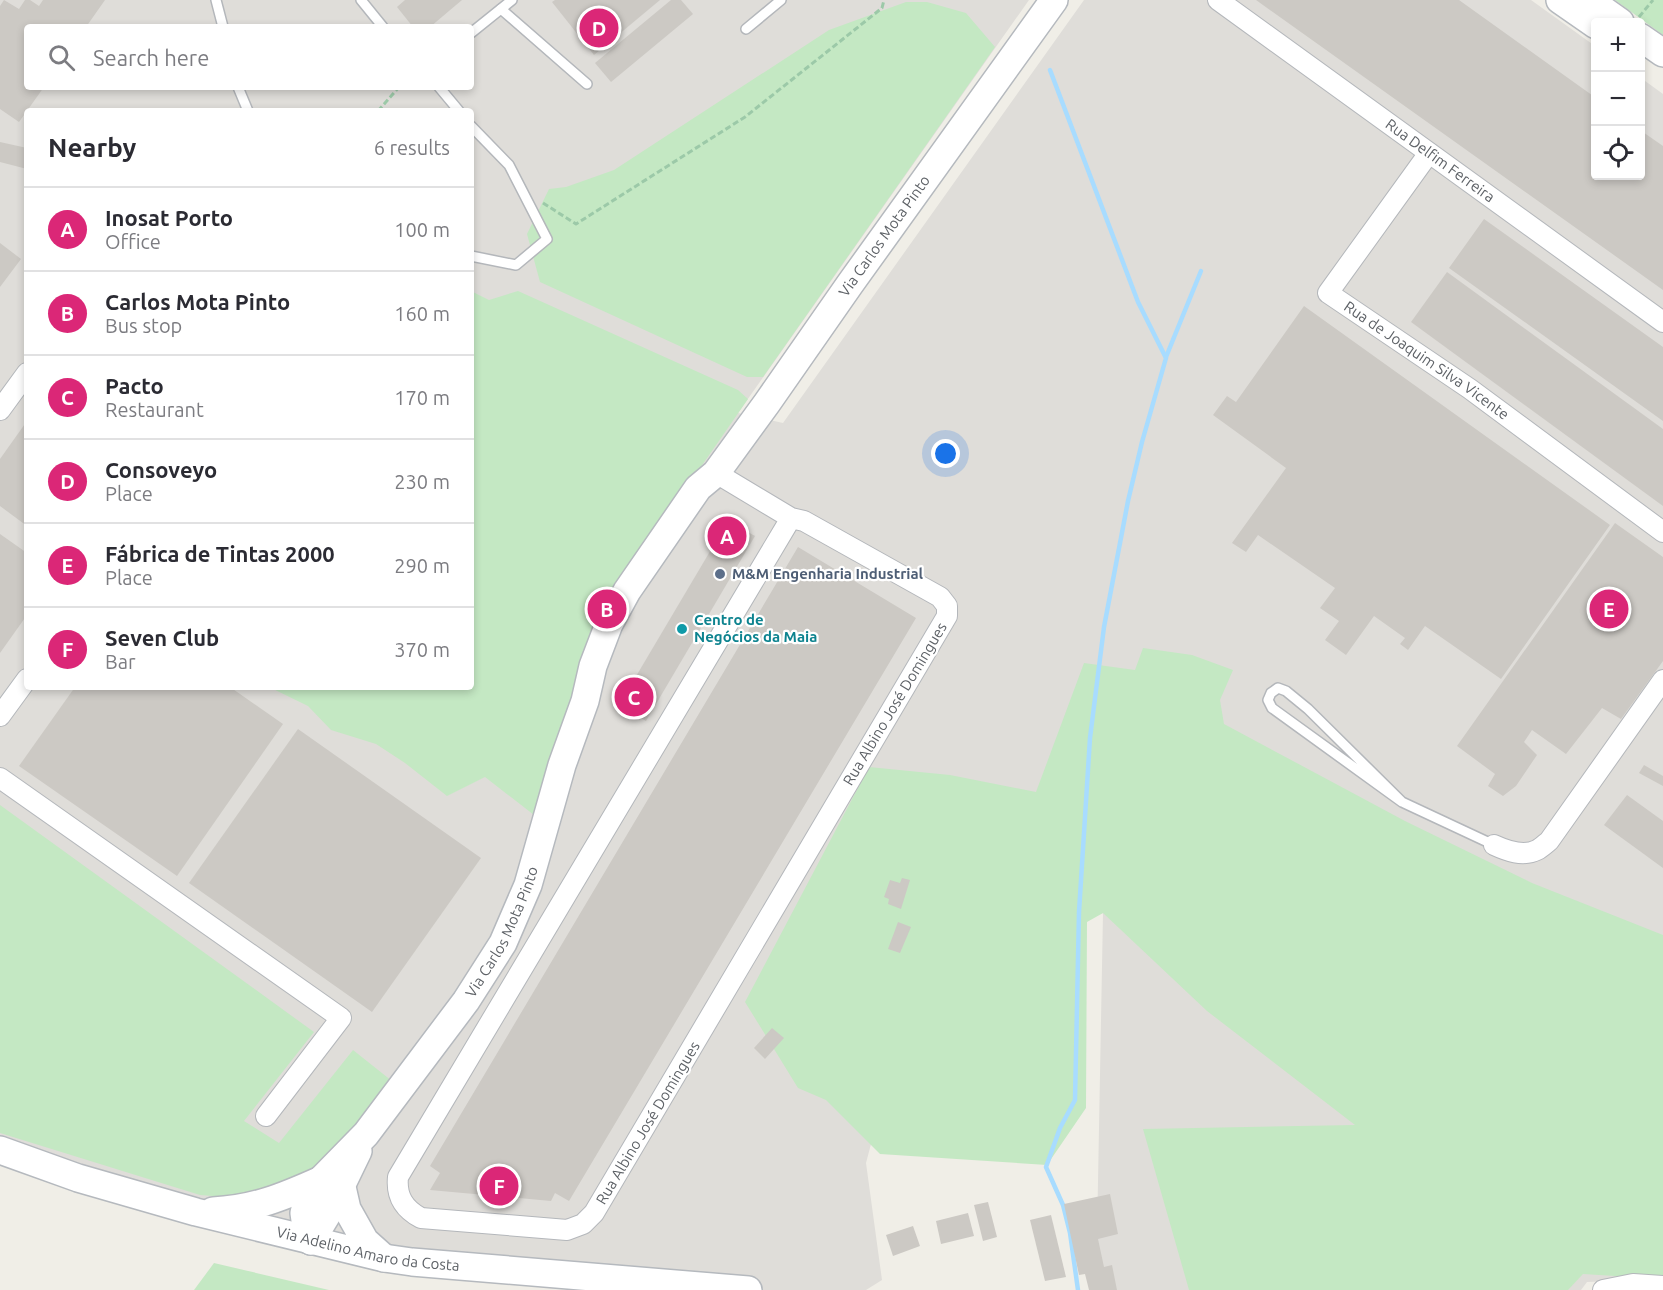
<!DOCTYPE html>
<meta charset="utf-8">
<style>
body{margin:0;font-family:Ubuntu,sans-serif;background:#f2f2f3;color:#2b2b33}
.controls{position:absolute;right:18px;top:18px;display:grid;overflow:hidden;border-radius:6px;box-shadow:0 3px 9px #0003}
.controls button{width:54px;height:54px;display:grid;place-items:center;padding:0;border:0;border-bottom:2px solid #e1e1e2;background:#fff;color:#2b2b33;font:30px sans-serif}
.you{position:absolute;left:946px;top:454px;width:21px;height:21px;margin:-15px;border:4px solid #fff;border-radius:50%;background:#1a73e8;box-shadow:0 0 0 9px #1a73e833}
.badge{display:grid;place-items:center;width:39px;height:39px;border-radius:50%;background:#db2777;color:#fff;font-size:20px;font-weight:700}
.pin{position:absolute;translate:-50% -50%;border:3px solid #fff;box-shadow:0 2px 6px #0006}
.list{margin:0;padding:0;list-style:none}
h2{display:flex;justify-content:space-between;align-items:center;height:78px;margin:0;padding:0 24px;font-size:26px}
h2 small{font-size:20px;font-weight:400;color:#7c7c81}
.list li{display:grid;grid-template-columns:39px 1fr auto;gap:18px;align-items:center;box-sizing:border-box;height:84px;padding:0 24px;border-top:2px solid #e1e1e2}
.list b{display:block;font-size:22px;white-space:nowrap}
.list p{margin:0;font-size:20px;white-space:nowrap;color:#7c7c81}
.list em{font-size:20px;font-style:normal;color:#7c7c81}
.icon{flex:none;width:33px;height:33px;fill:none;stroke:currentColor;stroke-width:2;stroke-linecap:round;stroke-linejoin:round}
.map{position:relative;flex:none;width:1663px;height:1290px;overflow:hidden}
.search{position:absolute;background:#fff;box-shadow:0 3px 9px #0003;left:24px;top:24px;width:450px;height:66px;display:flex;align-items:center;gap:15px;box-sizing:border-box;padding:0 21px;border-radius:6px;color:#7c7c81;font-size:22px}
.panel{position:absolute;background:#fff;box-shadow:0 3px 9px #0003;left:24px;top:108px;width:450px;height:582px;border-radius:6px}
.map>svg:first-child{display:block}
.industrial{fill:#dfddd9;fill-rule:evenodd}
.green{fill:#c4e8c3}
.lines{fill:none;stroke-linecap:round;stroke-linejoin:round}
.stream{stroke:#a8dcff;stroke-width:4.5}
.building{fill:#ccc9c4}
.lane-casing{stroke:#b4b7bb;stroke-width:12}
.street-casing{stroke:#b4b7bb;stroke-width:22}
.secondary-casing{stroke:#b5b9be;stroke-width:30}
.path{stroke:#9cc9a8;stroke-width:3;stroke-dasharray:6 3;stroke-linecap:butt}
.lane{stroke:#fff;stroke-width:9}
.street{stroke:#fff;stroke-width:20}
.secondary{stroke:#fff;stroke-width:27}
.service-dot{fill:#5c6f8a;stroke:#fff;stroke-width:2}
.culture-dot{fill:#0f9aa8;stroke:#fff;stroke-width:2}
.labels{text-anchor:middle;stroke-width:4.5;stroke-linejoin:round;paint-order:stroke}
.street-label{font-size:15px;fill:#5e6267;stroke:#fff}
.service-label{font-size:15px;font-weight:bold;fill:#4e5e75;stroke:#fff;text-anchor:start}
.culture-label{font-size:15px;font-weight:bold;fill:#0d838f;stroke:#fff;text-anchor:start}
</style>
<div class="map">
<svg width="1663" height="1290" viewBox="0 0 1663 1290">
<rect width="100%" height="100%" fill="#f0eee7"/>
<path class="industrial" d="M 0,0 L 1029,0 L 738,413 L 783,423 L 1084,0 L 1531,0 L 1595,46 L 1596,176 L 1640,176 L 1641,78 L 1663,94 L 1663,1283 L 1632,1280 L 1587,1282 L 1581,1290 L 1096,1290 L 1103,913 L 981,967 L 900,1034 L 866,1163 L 882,1280 L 866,1290 L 690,1290 L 411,1263 L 0,1161 ZM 27,27 L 471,27 L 471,87 L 27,87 ZM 27,111 L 471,111 L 471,687 L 27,687 Z"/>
<g class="green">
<polygon points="1615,0 1663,0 1663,35"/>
<polygon points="906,2 927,2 966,13 995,47 763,377 747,377 540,282 527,234 549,189 566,187 614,170 829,30"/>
<polygon points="471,291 489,300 518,291 738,390 748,399 603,608 534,815 485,777 447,796 405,763 376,744 331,730 308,706 269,687 471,687"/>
<polygon points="1143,648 1192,655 1233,670 1220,700 1224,724 1405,821 1532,883 1663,935 1663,1279 1583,1274 1568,1290 1189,1290 1143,1129 1355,1125 1207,1011 1103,913 1087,922 1086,1108 1047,1165 880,1154 826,1100 798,1088 745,1002 869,767 950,775 1036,792 1084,663 1135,670"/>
<polygon points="0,805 314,1032 244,1121 279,1143 353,1050 392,1081 357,1125 315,1167 270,1189 225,1197 200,1195 0,1133"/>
<polygon points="214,1263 329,1290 194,1290"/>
</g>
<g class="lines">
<g class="stream">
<polyline points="1050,70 1138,302 1166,358 1142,442 1128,501 1104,627 1090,738 1079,912 1075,1100 1060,1128 1046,1167 1063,1205 1070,1233 1078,1290"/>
<polyline points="1166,357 1201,271"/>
</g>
</g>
<g class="building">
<polygon points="4,0 19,9 25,0 30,0 39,6 43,0 105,0 86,27 27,27 27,87 44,87 19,122 0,109 0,6"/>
<polygon points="405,0 462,0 430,27 413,27 397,7"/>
<polygon points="555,0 660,0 594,55 552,2"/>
<polygon points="671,0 681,0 693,14 611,82 595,63"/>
<polygon points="1256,0 1459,0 1596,98 1596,176 1640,176 1640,130 1663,146 1663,290"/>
<polygon points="0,142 27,148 27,169 0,162"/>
<polygon points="1484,219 1663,347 1663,421 1449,268"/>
<polygon points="0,243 21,259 0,287"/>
<polygon points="1447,272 1663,429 1663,506 1411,322"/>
<polygon points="1304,306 1610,525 1501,679 1425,626 1408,650 1400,644 1405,638 1374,616 1346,655 1325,640 1339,621 1320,608 1335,588 1258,535 1246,552 1232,543 1286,468 1213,415 1227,396 1236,402"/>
<polygon points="27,421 27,526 0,506 0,459"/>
<polygon points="728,521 755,536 646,721 619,705"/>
<polygon points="1615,523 1663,557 1663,661 1621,719 1602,708 1566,754 1532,730 1524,742 1537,755 1516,786 1503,796 1488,786 1495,774 1457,746"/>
<polygon points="0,534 27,553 27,615 0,653"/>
<polygon points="798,547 916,618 569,1201 555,1193 551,1201 430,1190 440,1173 430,1166"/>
<polygon points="75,687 230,687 283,724 177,876 19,766"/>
<polygon points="298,729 481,858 372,1012 189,883"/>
<polygon points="1644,765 1663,776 1663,786 1639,773"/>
<polygon points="1627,795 1663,821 1663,868 1604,825"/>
<polygon points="902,878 910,880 901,909 888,904 889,899 884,897 890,880 900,883"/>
<polygon points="898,922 911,927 900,953 888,949"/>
<polygon points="772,1028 784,1038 765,1059 754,1048"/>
<polygon points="1110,1194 1118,1234 1098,1239 1104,1267 1112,1265 1117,1290 1089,1290 1085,1274 1079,1275 1064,1204"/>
<polygon points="988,1202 997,1237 983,1241 974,1205"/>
<polygon points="968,1213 974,1236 941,1244 936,1221"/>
<polygon points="1051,1215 1066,1277 1045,1281 1030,1220"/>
<polygon points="913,1226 920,1246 893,1256 886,1235"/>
</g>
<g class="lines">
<g class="lane-casing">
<g id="lane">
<polyline points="216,0 223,27"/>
<polyline points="361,0 383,27"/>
<polyline points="501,9 587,84"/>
<polyline points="746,29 781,0"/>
<polyline points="471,33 512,0"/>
<polyline points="238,87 248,111"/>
<polyline points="439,87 459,111"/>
<polyline points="471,126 509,165 547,239 516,265 471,256"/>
<polyline points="1402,802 1308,709 1286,691 1278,688 1271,693 1268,700 1272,708 1402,802 1494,845"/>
</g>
</g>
<g class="street-casing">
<g id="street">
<path id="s1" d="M 1218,0 L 1663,322"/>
<path id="s2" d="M 1429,153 L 1328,293 L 1470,389 L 1663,532"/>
<polyline points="0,410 27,373"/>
<path d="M 716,473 L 791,518 L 804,521 L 940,597 L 947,606 L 947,616 L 594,1213 L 583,1224 L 567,1230 L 421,1218 C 404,1209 396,1196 398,1177 L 791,518"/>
<polyline points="0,716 27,679"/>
<polyline points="0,778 341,1018 266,1116"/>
<path d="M 1494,845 C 1507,851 1523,857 1537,850 C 1541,848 1545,844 1549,841 L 1663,680"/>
<polyline points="1603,1290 1633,1284 1663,1286"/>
</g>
</g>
<g class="secondary-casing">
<g id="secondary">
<polyline points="1560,0 1596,25"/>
<polyline points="1589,0 1620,22"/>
<polyline points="1640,37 1663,53"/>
<path id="s3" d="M 0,1150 L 78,1178 L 196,1212 L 384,1258 L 412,1262 L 748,1290"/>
<polyline points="342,1187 347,1209 365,1241 384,1258"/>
<path d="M 213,1211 C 254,1209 283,1197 321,1180"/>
<path id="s4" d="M 311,1241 L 306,1227 L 304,1213 L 308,1197 L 321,1180 L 366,1134 L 466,1001 L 503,943 L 528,885 L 562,765 L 585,701 L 593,666 L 609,624 L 627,591 L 698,488 L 716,473 L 767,403 L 850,284 L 1054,0"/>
<polyline points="311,1241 328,1213 358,1151"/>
</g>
</g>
<g class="path">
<polyline points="1639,17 1653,0"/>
<polyline points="378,111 399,87"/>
<polyline points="543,203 576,224 745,117 882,8 884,0"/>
</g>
<use href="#lane" class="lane"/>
<use href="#street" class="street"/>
<use href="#secondary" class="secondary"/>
</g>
<circle class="service-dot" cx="720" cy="574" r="6"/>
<circle class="culture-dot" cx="682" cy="629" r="6"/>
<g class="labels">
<g class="street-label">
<text dy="5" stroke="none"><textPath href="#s1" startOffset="274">Rua Delfim Ferreira</textPath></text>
<text dy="5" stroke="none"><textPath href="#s4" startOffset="1180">Via Carlos Mota Pinto</textPath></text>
<text dy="5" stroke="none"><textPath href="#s2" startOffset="292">Rua de Joaquim Silva Vicente</textPath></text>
<text transform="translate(895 704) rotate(-59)" y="5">Rua Albino José Domingues</text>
<text dy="5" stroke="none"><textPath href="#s4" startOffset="376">Via Carlos Mota Pinto</textPath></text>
<text transform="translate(648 1123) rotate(-59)" y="5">Rua Albino José Domingues</text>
<text dy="5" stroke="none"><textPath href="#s3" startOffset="382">Via Adelino Amaro da Costa</textPath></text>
</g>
<g class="service-label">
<text x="732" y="579">M&amp;M Engenharia Industrial</text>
</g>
<g class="culture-label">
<text x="694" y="625">Centro de<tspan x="694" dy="17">Negócios da Maia</tspan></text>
</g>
</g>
</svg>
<div class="controls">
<button>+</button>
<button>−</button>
<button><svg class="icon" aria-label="locate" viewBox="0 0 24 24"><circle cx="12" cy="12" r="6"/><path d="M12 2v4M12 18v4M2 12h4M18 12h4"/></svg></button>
</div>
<div class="you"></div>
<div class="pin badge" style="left:727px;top:536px">A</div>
<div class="pin badge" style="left:607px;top:609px">B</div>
<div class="pin badge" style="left:634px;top:697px">C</div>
<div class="pin badge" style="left:599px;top:28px">D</div>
<div class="pin badge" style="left:1609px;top:609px">E</div>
<div class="pin badge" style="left:499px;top:1186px">F</div>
<div class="search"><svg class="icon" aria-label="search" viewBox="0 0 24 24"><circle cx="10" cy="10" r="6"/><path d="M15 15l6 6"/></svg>Search here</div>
<section class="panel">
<h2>Nearby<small>6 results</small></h2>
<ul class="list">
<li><span class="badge">A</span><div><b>Inosat Porto</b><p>Office</p></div><em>100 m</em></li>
<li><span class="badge">B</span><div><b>Carlos Mota Pinto</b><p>Bus stop</p></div><em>160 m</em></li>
<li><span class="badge">C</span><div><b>Pacto</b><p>Restaurant</p></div><em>170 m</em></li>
<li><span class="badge">D</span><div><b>Consoveyo</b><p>Place</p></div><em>230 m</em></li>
<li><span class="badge">E</span><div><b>Fábrica de Tintas 2000</b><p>Place</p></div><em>290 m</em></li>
<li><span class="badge">F</span><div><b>Seven Club</b><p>Bar</p></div><em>370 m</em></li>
</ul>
</section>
</div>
